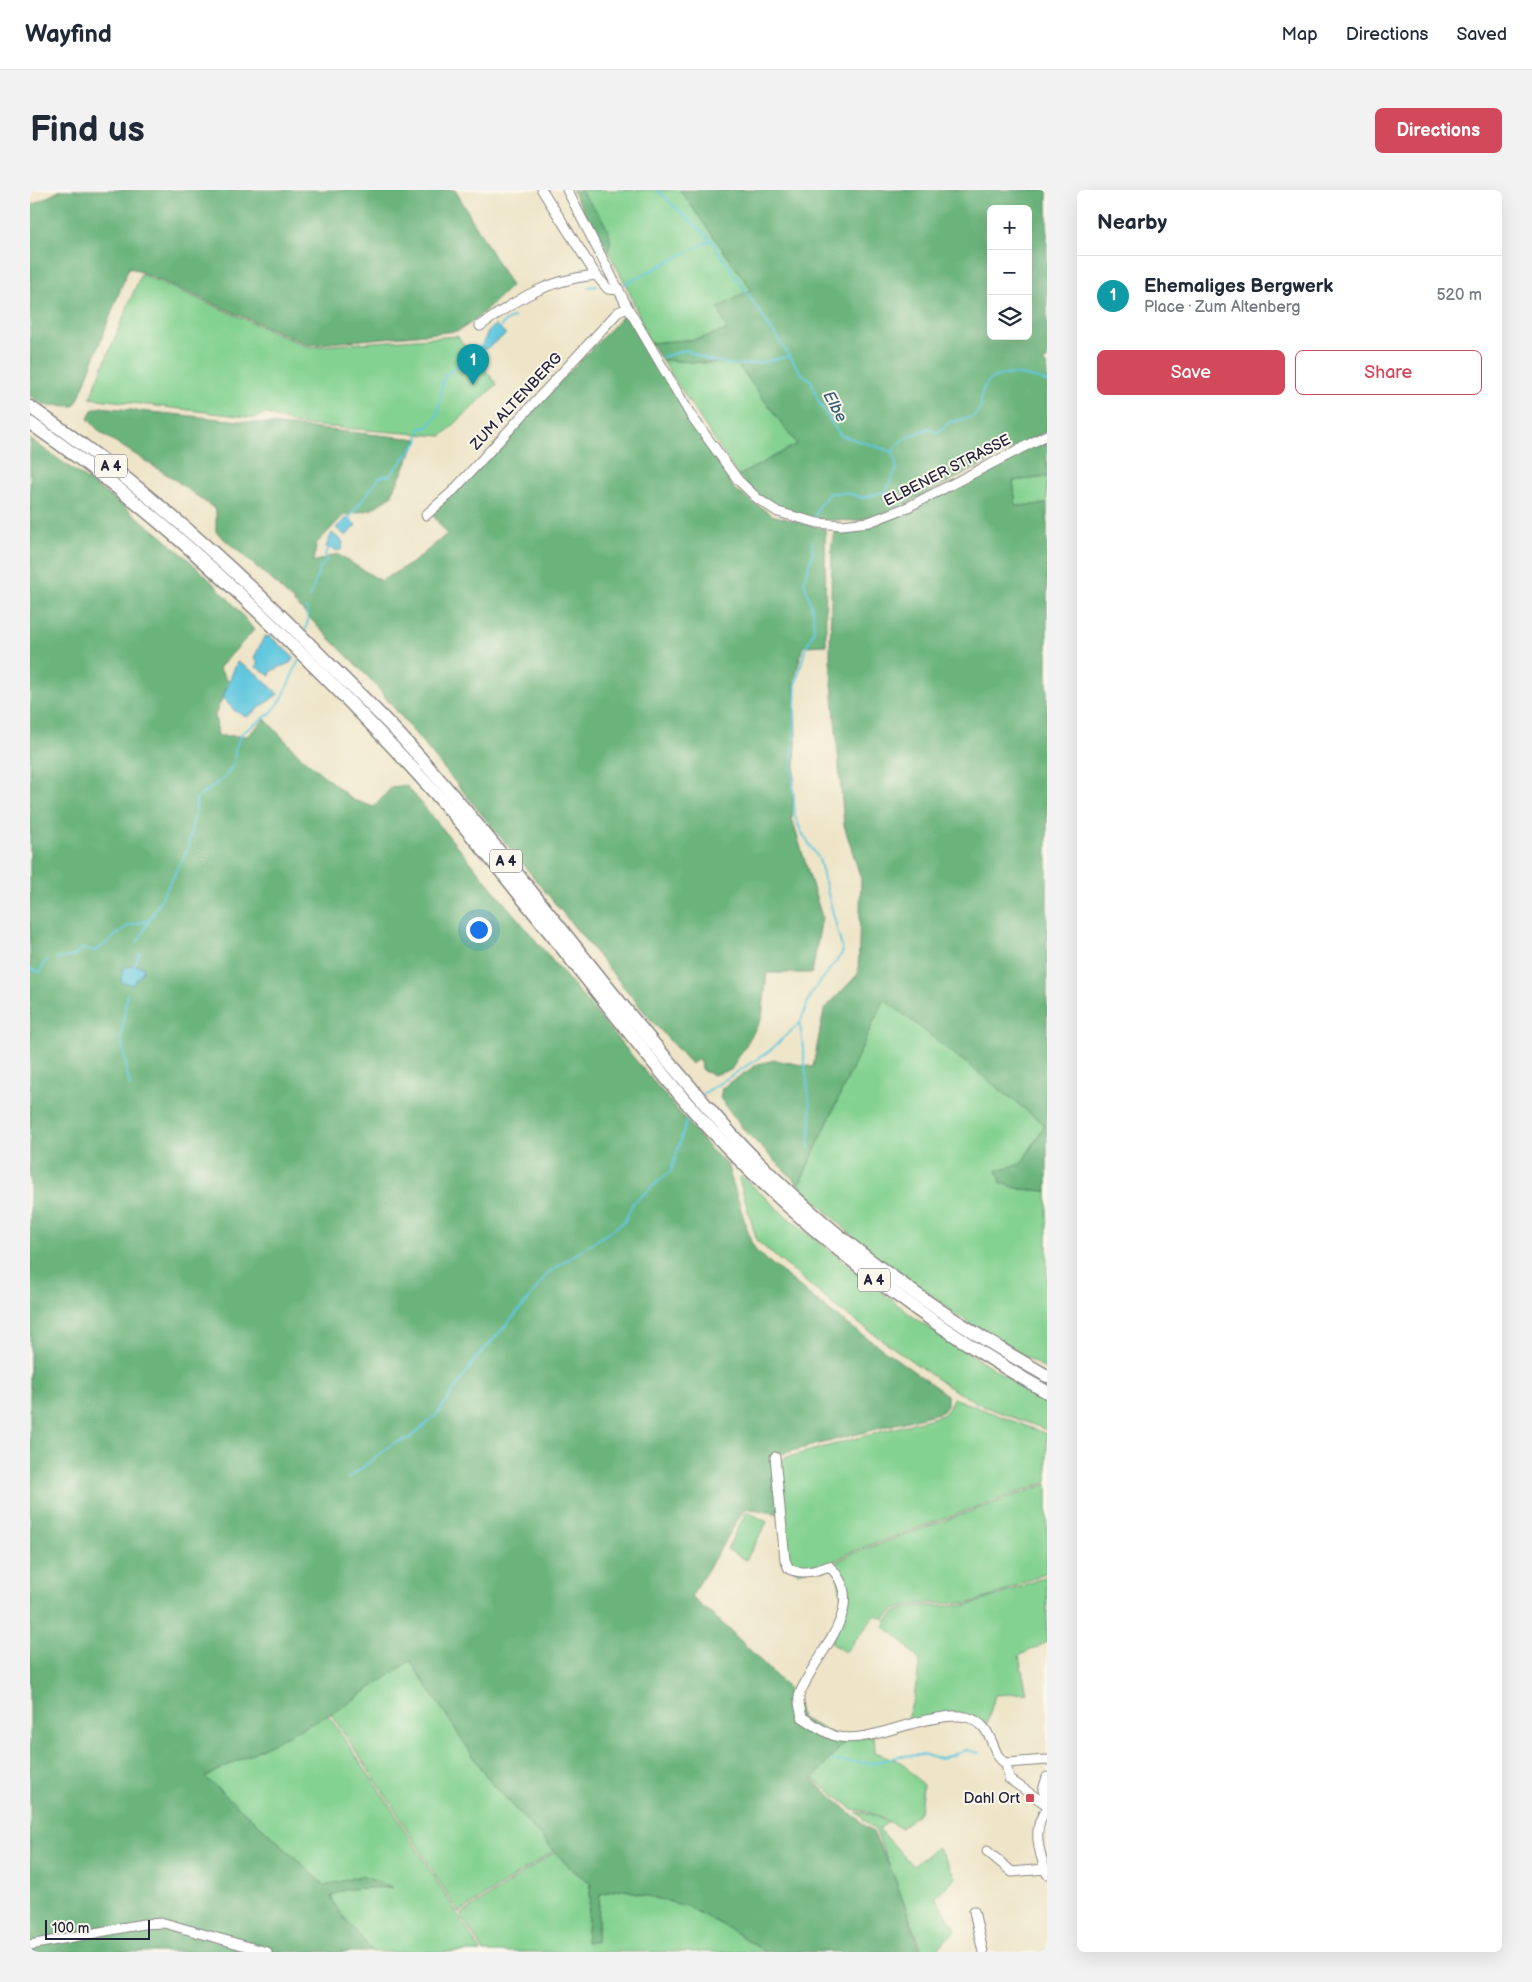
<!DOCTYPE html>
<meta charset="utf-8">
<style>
body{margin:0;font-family:"Balsamiq Sans",sans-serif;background:#f2f2f3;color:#1f2937}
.controls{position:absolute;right:15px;top:15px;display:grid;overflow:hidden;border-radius:8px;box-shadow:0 5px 20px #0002}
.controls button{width:45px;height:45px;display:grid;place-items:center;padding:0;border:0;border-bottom:1px solid #e0e1e3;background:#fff;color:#1f2937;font:25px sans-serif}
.scale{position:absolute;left:15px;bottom:12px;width:105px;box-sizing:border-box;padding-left:5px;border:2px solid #22223b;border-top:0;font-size:14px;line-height:18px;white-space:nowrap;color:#22223b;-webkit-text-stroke:4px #fbf7ec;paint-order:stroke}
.you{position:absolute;left:448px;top:739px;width:18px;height:18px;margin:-12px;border:4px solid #fff;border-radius:50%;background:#1a73e8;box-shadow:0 0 0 8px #1a73e833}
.badge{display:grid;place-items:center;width:32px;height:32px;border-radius:50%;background:#d1495b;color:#fff;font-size:16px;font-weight:700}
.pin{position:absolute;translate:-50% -41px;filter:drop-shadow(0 1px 2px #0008)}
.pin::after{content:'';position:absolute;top:26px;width:18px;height:15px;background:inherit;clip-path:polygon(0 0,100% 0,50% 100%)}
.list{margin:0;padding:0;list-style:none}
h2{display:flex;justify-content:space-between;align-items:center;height:65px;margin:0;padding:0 20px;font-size:21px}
h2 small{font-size:16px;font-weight:400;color:#747a83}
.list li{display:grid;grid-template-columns:32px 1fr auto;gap:15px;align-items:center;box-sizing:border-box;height:80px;padding:0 20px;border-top:1px solid #e0e1e3}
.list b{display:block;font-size:19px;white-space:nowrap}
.list p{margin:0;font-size:16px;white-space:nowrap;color:#747a83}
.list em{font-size:16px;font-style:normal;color:#747a83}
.actions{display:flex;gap:10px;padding:15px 20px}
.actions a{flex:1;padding:11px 0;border:1px solid #d1495b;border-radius:8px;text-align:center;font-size:18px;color:#d1495b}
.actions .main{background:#d1495b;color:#fff}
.icon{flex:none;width:28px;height:28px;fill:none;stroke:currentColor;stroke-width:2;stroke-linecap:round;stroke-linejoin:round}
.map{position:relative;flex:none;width:1017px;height:1762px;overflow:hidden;border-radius:8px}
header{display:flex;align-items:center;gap:30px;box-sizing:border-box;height:70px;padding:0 25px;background:#fff;border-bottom:1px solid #e0e1e3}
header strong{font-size:24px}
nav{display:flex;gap:28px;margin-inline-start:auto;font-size:18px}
.intro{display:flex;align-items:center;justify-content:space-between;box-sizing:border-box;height:120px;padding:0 30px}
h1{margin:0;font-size:35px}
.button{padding:12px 22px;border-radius:8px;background:#d1495b;color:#fff;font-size:18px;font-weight:700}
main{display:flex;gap:30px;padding:0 30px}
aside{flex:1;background:#fff;border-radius:8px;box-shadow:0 5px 20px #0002}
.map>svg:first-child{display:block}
.green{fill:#84d291;stroke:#537a66}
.forest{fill:#6bb47b;stroke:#466b5b;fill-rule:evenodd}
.water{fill:#61c7df;stroke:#42748d}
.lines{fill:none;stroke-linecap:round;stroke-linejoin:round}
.stream{stroke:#61c7df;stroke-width:2}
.minor-casing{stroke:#888482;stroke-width:11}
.highway-casing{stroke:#888482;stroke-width:15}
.minor{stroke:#fff;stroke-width:9}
.highway{stroke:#fff;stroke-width:12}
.poi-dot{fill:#d1495b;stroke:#fbf7ec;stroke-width:2}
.labels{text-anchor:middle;stroke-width:4;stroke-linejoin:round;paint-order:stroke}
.shield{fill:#fbf7ec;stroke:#636270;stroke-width:1}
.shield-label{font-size:14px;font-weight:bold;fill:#22223b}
.street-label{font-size:15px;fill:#22223b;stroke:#fbf7ec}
.poi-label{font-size:15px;fill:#22223b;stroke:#fbf7ec;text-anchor:end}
.water-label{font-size:16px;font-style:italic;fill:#385c74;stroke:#fbf7ec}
</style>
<header>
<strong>Wayfind</strong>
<nav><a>Map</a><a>Directions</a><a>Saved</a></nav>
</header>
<div class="intro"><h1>Find us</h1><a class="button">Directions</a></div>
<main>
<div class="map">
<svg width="1017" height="1762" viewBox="0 0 1017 1762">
<rect width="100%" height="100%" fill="#fbf7ec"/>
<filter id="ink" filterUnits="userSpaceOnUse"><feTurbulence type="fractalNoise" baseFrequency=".02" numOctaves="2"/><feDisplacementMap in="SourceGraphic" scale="10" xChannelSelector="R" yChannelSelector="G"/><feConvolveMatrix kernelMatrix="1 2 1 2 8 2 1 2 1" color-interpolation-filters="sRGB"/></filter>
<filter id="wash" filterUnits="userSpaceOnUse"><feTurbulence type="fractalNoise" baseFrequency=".0096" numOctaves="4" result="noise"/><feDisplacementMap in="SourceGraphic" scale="20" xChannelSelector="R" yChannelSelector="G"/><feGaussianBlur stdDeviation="1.12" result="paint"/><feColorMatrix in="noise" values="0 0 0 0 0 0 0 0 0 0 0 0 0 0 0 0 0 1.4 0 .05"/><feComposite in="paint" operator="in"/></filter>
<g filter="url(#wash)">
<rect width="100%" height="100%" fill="#eee5c8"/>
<g class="green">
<polygon points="550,0 650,0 721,99 698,140 668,149 620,153 598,99 578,61 578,42 565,19"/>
<polygon points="111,84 278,157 427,146 467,194 412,246 263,234 236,223 225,228 60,208"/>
<polygon points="632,170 708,175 768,255 708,286"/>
<polygon points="1017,287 1017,314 986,316 983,291"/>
<polygon points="854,808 1015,935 991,974 968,980 990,999 1017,1001 1017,1180 936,1131 849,1071 769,995"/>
<polygon points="712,986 752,1023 891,1133 1017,1212 1017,1240 953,1216 917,1196 806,1117 727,1051 709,989"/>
<polygon points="923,1208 1017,1244 1017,1292 821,1362 799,1374 767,1382 756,1370 750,1275 754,1268 913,1225 919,1218"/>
<path d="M 1017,1294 L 1017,1382 C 994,1392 961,1410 937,1413 C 915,1415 868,1408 855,1429 L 846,1425 L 815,1462 L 801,1453 L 814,1422 L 805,1373 L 821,1364 Z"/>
<polygon points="717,1321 737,1332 716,1370 697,1359"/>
<path d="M 1017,1386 L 1017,1452 L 989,1466 L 997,1503 L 965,1505 L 957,1534 L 944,1527 L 875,1534 L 884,1508 L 890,1471 L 866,1445 L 854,1437 C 865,1405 916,1421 941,1414 C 967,1407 992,1396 1017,1386 Z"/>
<polygon points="381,1470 459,1590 524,1661 429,1723 362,1615 301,1524"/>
<polygon points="298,1525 360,1616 451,1762 343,1762 307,1719 301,1706 316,1699 361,1697 330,1686 295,1696 245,1649 174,1587"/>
<polygon points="844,1545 845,1562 871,1572 893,1595 890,1622 871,1638 839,1622 823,1619 783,1589 816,1550"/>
<polygon points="826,1622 840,1624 858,1632 849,1639 883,1676 907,1657 926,1687 905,1707 926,1739 905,1762 893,1762 846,1641"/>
<polygon points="525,1662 541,1679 561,1693 556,1752 569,1737 567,1726 570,1704 591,1699 656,1716 700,1739 735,1762 454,1762 431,1726 432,1724"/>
</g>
<g class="forest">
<polygon points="31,0 425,0 481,96 444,131 428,141 278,155 99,77 48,210 44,216 15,215 0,206 0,16"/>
<path d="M 542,0 L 550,0 C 561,17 588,39 578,61 L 571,54 Z"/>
<path d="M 650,0 L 1017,0 L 1017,170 L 1013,171 L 1017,177 L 1017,241 L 863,321 L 826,331 L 779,329 L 751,319 L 728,305 L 708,286 L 767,254 L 708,175 L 632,170 L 620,153 L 668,149 L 697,140 L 688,118 L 721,99 ZM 961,19 L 998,19 L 998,146 L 961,146 Z"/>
<polygon points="596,123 704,299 742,325 795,339 796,455 773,456 764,492 766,552 762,629 792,727 782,783 737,783 732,828 701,880 683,885 673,881 669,869 661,874 621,830 342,491 244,392 186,342 186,320 144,289 71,243 58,229 62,220 71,217 388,249 361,306 342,319 313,326 287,353 283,372 307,364 351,391 385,371 417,344 402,324"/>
<path d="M 0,249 C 76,303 168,365 224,440 L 189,478 L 199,493 L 185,525 L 188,546 L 217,546 L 235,529 L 268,564 L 323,610 L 344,617 L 362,597 L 376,595 L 679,958 L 697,974 L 721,1052 L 727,1062 L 802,1123 L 917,1205 L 917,1216 L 912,1222 L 743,1266 L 750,1324 L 715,1318 L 661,1407 L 700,1440 L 766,1506 L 771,1528 L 816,1550 L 782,1590 L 843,1642 L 864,1686 L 891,1762 L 735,1762 L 700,1739 L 656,1716 L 591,1699 L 570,1704 C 568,1721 569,1736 566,1752 L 556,1752 L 561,1693 L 541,1679 L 459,1590 L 380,1471 L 310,1519 L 175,1587 L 245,1649 L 295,1696 L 330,1686 L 363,1697 L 316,1699 L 301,1706 L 307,1719 L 343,1762 L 0,1762 Z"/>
<polygon points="1017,249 1017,287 983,291 986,316 1017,314 1017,1001 990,999 971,993 967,980 991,974 1015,935 854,809 769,995 714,940 690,908 692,898 728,874 745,870 783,877 794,820 828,784 831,689 814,635 800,469 802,353 805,340 842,337"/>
</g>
<g class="water">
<polygon points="465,135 475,143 475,145 454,160 451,157 459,140"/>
<polygon points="318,327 326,335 316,346 306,338"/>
<polygon points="302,343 313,352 312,359 308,361 296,357"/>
<polygon points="240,446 264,468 262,472 241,481 240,486 225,476 228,473 224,468 234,447"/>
<polygon points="207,472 227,484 248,504 217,527 205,521 194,510 194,504"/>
<polygon points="104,775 114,777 112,783 102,795 91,792 92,779"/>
</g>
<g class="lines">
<g class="stream">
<path d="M 627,0 L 681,50 L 771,183 L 781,190 L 789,213 L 810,245 L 863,262 L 872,250 L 899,238 L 907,243 L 920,232 L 943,227 L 951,218 C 947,175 990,182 1017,192"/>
<polyline points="595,94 681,50"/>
<polyline points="558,97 567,96"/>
<polyline points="470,139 473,133 484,127"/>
<path d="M 632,167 L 656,160 C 695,181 718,176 760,166"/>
<polyline points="785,327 787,319 799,303 818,303 833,308 856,301 867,278 863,263"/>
<polyline points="319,328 350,287 360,285 388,252 390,239 399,236 408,224 413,188 443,160 452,156"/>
<polyline points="280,407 289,380 296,370 295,365 300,357"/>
<polyline points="275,442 278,430 276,418"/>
<polyline points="107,753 157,661 166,618 166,609 194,588 205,572 205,559 212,543 241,523 252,509 269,469"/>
<polyline points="27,769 44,766 52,759 66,761 98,736 120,730"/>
<polyline points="103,778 110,763"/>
<polyline points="0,779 10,782 15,772 18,770"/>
<polyline points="97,804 91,848 100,897"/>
<polyline points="770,834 781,925 779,958"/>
<polyline points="673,904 738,862 770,833 781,804 813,762 789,669 772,643 765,627 762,578 766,493 776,457 784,441 783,422 774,391 783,363 782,352"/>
<polyline points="319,1288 364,1253 380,1248 408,1223 445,1170 499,1109 518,1083 594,1032 603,1013 641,981 659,923"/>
<polyline points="802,1571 844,1573 870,1566 892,1565 911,1569 936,1560 949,1563"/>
</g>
</g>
</g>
<g filter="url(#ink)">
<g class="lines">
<g class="minor-casing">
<g id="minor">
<polyline points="512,0 566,85 578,99 589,100"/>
<polyline points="537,0 598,118 660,224 708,290 728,309 748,322 788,333 812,335 839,332 878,317 1017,245"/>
<path d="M 450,136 C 489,108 517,90 566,85"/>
<polyline points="396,325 421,303 588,122 598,118"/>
<path d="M 745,1267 L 755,1370 L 759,1379 C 772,1385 786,1381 799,1376 C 839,1414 791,1457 775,1493 C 773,1497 769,1503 769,1508 C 768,1513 771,1521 772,1527 C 783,1534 793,1542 805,1546 C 833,1554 873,1533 902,1529 C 913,1527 925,1524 936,1527 C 966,1534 960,1567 976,1573"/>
<polyline points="976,1573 979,1589 1017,1615"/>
<polyline points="976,1573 1017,1570"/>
<polyline points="1017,1587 1013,1600 1017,1612"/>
<path d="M 1017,1619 C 1001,1637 1009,1663 1017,1684"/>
<polyline points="957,1661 982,1682 1015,1679"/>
<polyline points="944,1721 953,1762"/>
<polyline points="0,1755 113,1734 134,1733 237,1762"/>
</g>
</g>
<g class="highway-casing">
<g id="highway">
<path d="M 0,217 C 108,291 205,378 296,471 C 323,498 351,524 376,552 C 473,659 557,777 651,886 C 676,915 700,945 727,971 C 812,1057 912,1127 1017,1186"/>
<path d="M 0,233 C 105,305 198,390 288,480 C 340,532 390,584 437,640 C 511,729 581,822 655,911 C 758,1029 881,1125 1017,1202"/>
</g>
</g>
<use href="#minor" class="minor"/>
<use href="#highway" class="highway"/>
</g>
</g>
<rect class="poi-dot" x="995" y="1603" width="10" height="10" rx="2.5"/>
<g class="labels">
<g class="shield">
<rect x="65" y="264.5" width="32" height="23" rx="4"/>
<rect x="460" y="659.5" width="32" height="23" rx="4"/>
<rect x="828" y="1078.5" width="32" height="23" rx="4"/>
</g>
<g class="shield-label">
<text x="81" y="281">A 4</text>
<text x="476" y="676">A 4</text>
<text x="844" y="1095">A 4</text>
</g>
<g class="street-label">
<text transform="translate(486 211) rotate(-47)" y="5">ZUM ALTENBERG</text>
<text transform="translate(917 280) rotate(-27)" y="5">ELBENER STRASSE</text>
</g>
<g class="poi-label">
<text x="990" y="1613">Dahl Ort</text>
</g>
<g class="water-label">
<text transform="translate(806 216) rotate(62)" y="6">Elbe</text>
</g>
</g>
</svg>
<div class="controls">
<button>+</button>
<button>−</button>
<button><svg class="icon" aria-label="layers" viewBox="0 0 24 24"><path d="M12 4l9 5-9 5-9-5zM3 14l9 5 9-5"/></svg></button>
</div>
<div class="scale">100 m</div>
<div class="you"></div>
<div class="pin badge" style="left:443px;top:195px;background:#0f9aa8">1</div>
</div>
<aside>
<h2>Nearby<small></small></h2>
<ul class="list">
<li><span class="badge" style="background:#0f9aa8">1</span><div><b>Ehemaliges Bergwerk</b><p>Place · Zum Altenberg</p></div><em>520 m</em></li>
</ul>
<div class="actions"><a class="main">Save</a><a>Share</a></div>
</aside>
</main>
